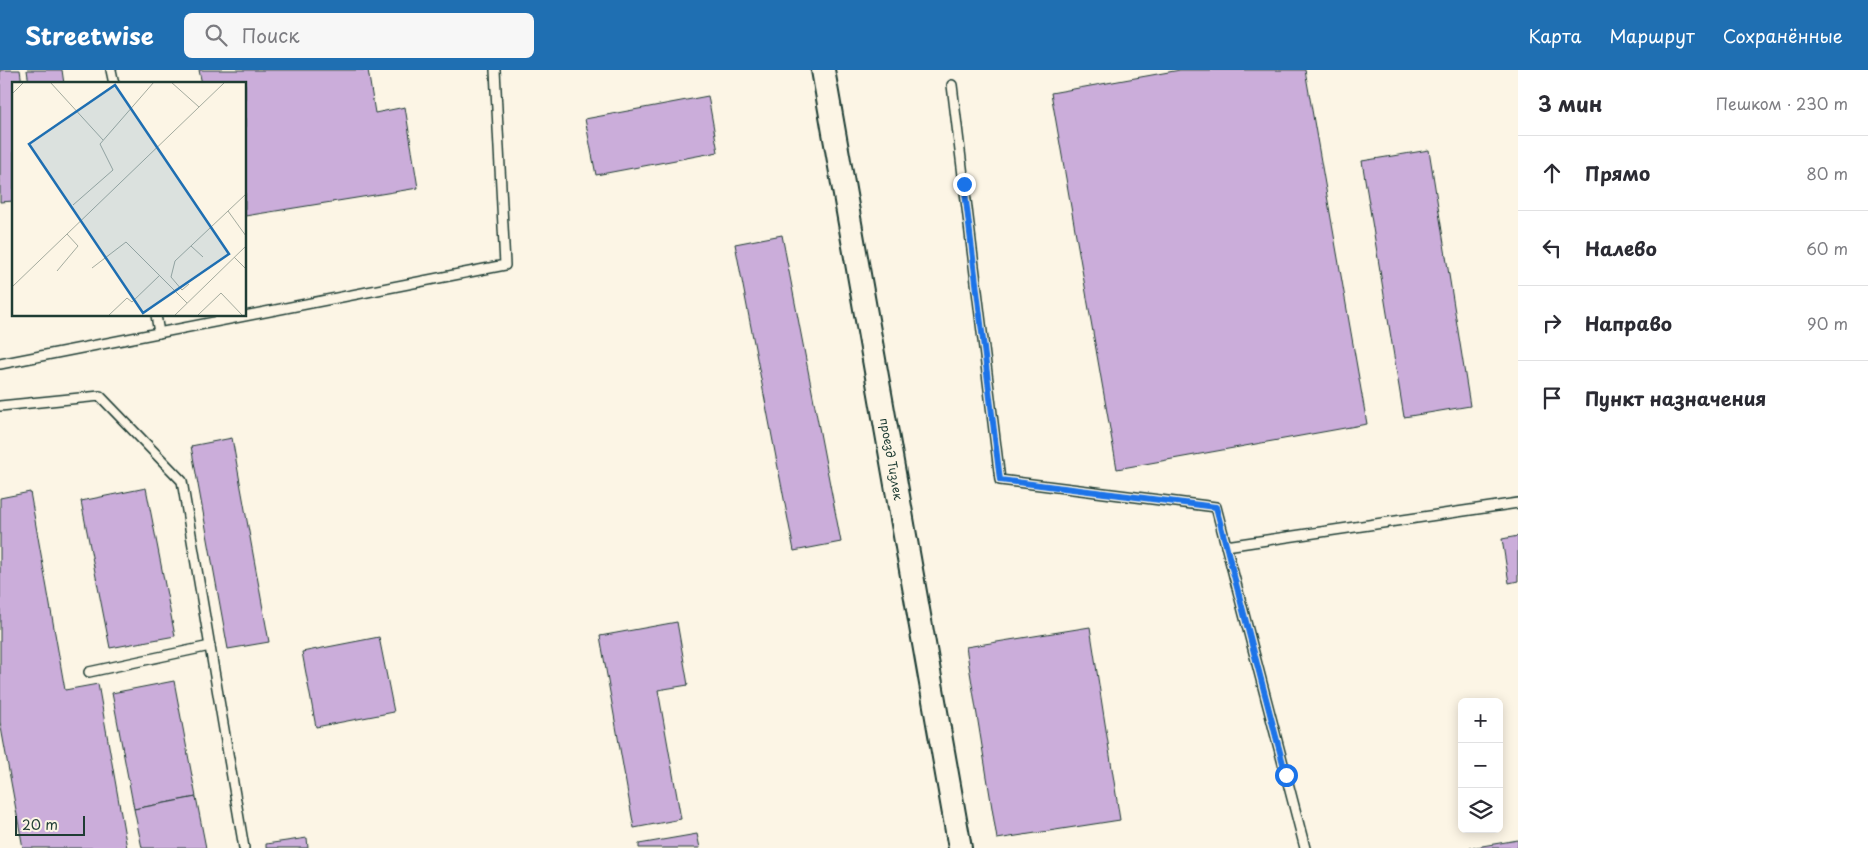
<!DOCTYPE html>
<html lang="ru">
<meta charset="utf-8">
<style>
body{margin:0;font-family:"Playpen Sans",sans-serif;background:#f7f7f7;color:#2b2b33}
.controls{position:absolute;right:15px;bottom:15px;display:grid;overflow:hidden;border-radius:8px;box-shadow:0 2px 12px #0003}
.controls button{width:45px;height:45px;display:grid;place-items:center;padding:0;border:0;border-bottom:1px solid #e1e1e2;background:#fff;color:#2b2b33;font:25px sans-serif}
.scale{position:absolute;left:15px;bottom:12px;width:70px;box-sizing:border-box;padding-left:5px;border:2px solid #1f3d34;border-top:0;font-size:14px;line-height:18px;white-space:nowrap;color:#1f3d34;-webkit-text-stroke:4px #fcf5e5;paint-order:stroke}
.stop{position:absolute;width:15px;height:15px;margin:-11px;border:4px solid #1a73e8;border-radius:50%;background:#fff}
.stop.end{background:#1a73e8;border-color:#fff;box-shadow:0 1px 5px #0008}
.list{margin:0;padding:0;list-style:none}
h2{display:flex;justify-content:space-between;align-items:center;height:65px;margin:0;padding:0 20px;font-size:21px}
h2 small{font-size:16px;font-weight:400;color:#7c7c81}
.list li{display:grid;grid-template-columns:32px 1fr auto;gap:15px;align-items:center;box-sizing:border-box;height:75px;padding:0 20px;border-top:1px solid #e1e1e2}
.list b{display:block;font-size:19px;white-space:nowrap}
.list em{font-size:16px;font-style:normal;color:#7c7c81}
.icon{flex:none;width:28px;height:28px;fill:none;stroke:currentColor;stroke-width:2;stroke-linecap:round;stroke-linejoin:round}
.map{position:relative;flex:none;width:1518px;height:778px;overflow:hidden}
header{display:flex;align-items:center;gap:30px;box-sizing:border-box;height:70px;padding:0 25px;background:#1f6fb2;color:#fff}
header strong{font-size:24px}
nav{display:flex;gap:28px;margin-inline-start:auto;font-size:18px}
.search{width:350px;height:45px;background:#f7f7f7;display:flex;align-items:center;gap:12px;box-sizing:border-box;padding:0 18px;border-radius:8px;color:#7c7c81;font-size:19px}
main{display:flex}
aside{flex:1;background:#fff}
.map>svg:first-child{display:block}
.building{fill:#cbadda;stroke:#1f3d34}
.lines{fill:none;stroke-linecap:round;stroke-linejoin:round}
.service-casing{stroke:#1f3d34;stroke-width:12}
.tertiary-casing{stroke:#1f3d34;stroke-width:26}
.service{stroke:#fcf5e5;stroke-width:9}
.tertiary{stroke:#fcf5e5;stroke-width:22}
.route{stroke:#1a73e8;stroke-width:6}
.labels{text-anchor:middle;stroke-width:4.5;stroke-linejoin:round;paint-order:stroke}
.street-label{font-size:12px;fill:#1f3d34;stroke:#fcf5e5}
.inset-road{fill:none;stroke:#a4ab9e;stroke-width:1}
.view{fill:#1f6fb2;fill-opacity:0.15;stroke:#1f6fb2;stroke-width:2.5}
.inset-edge{fill:none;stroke:#1f3d34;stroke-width:2.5}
</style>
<header>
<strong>Streetwise</strong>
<div class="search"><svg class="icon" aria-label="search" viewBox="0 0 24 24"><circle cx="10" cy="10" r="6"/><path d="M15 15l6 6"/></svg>Поиск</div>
<nav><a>Карта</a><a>Маршрут</a><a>Сохранённые</a></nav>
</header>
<main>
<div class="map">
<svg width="1518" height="778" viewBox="0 0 1518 778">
<rect width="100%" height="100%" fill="#fcf5e5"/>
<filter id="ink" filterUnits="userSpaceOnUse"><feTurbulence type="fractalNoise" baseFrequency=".02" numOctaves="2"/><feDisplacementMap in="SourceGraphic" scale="10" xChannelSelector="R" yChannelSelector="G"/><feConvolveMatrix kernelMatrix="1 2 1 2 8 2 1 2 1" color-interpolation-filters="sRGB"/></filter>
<g filter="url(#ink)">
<g class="building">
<polygon points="0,0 20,0 22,14 14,14 14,131 0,132"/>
<polygon points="27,0 62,0 64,14 29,14"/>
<polygon points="199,0 368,0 375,43 405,37 418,118 245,146 245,14 202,14"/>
<polygon points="1180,0 1305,0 1367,354 1117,399 1051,23"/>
<polygon points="708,26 718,82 596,105 585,49"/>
<polygon points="1429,80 1470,336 1404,347 1362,91"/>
<polygon points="782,165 841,472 794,481 735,174"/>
<polygon points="232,368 269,572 228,579 191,376"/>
<polygon points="146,418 175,566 110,578 81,431"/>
<polygon points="30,422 65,620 98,614 127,778 23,778 0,652 0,428"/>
<polygon points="1518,466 1518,511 1509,513 1502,469"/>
<polygon points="677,552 688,615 658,620 681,749 634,758 600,566"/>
<polygon points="1090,557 1120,750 997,769 966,577"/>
<polygon points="379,567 394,642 316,657 302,582"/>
<polygon points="174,611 196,727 134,739 112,623"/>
<polygon points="196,727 206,778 142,778 134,739"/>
<polygon points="697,764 700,778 639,778 639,774"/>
<polygon points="307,768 308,778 266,778 266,774"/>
<polygon points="1518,770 1518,778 1470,778"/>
</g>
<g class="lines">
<g class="service-casing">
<g id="service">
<polyline points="111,0 114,14"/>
<polyline points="952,15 1000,410 1216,437 1305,778"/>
<polyline points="156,245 159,263"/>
<polyline points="0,294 505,195 495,0"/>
<polyline points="0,336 100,326 182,411 244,778"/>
<polyline points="1226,476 1518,433"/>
<polyline points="89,602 210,576"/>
</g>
</g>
<g class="tertiary-casing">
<polyline id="tertiary" points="823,0 960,778"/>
</g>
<use href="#service" class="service"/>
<use href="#tertiary" class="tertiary"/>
</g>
</g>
<g class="lines" filter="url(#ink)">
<polyline class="route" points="964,114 1000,410 1216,437 1286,705"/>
</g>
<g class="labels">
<g class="street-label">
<text transform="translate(891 389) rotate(80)" y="4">проезд Тизлек</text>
</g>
</g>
<g transform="translate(12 12)">
<rect width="234" height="234" fill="#fcf5e5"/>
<path class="inset-road" d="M 38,0 L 91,58M 159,0 L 187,25M 0,12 L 12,0M 234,112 L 216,129 L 234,154M 61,123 L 101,88 L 88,62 L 142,0M 179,164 L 191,175M 222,175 L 234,187M 80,186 L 114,160 L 175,221M 45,189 L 66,164 L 55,152M 177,202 L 170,208 L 159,195 L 163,179 L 216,129M 0,205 L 213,0M 96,234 L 115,216 L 120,220 L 148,193M 162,234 L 234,164M 185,234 L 209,211 L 231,234"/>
<path class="view" d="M 103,3 L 217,172 L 131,231 L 17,62 Z"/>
<rect width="234" height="234" class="inset-edge"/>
</g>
</svg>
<div class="controls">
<button>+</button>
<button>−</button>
<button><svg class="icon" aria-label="layers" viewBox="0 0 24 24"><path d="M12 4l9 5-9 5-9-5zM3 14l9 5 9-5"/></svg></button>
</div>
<div class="scale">20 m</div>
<div class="stop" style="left:1286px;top:705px"></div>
<div class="stop end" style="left:964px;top:114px"></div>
</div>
<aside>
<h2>3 мин<small>Пешком · 230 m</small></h2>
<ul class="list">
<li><svg class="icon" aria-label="ahead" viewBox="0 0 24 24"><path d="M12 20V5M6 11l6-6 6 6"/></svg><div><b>Прямо</b></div><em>80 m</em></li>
<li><svg class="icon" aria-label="left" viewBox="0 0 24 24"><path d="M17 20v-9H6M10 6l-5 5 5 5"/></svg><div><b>Налево</b></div><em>60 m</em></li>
<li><svg class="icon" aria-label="right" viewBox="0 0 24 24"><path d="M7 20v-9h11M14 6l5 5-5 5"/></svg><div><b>Направо</b></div><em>90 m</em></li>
<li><svg class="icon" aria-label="arrive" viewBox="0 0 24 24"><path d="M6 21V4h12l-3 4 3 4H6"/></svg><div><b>Пункт назначения</b></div></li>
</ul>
</aside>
</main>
